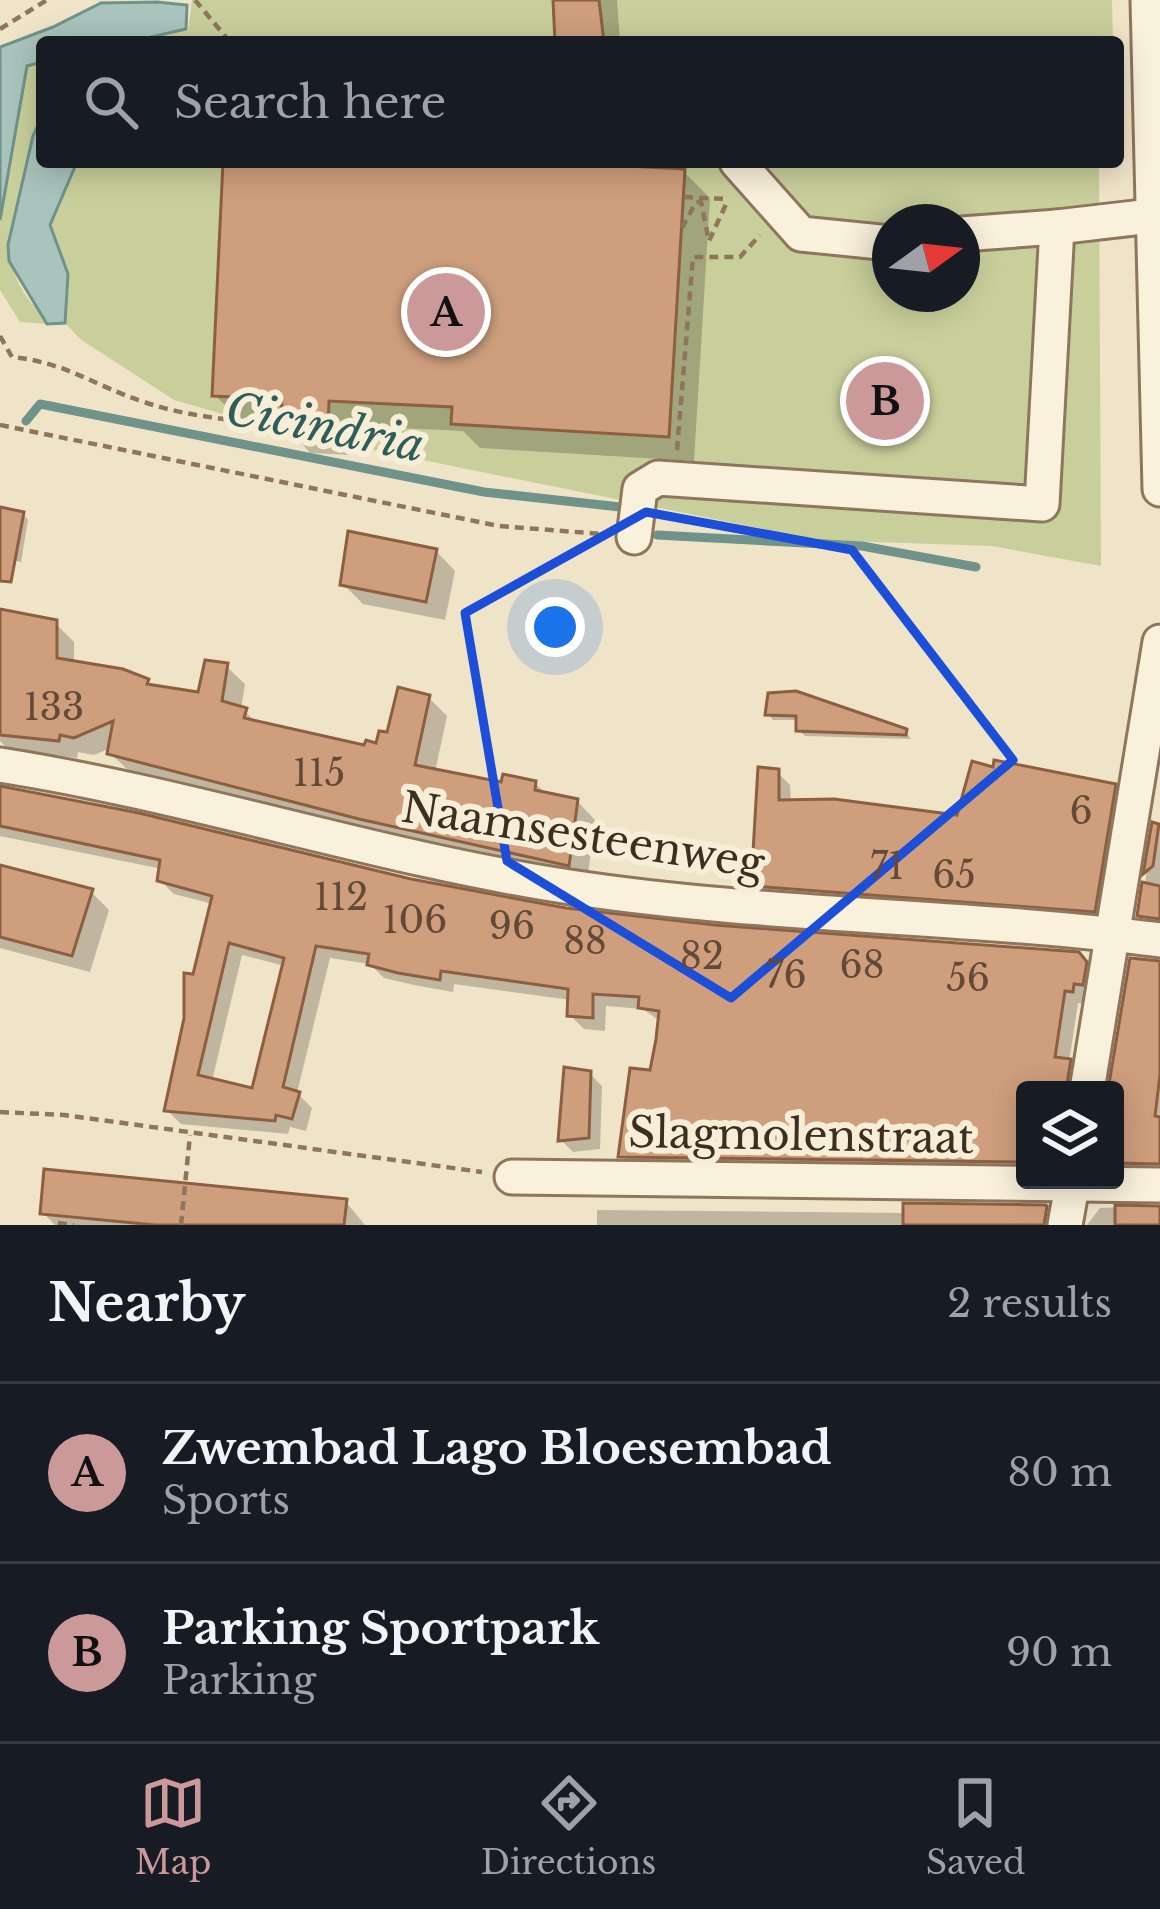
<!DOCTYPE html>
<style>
body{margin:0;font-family:"Libre Baskerville",serif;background:#20242c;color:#f1f3f6}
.controls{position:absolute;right:36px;bottom:36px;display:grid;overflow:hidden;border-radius:12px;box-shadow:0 6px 30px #0003}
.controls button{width:108px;height:108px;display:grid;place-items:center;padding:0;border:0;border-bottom:3px solid #363941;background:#171b24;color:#f1f3f6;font:60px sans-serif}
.compass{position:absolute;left:872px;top:204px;width:108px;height:108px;border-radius:50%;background:#171b24;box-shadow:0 6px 30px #0003;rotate:75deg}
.you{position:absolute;left:555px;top:627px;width:42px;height:42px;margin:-30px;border:9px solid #fff;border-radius:50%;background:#1a73e8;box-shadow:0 0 0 18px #1a73e833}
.badge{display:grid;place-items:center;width:78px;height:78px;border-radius:50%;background:#cc999b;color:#111;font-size:39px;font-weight:700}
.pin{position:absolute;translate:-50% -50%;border:6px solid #fff;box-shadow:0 3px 12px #0006}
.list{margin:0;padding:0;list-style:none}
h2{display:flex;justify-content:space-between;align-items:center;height:156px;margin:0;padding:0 48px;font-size:51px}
h2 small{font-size:39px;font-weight:400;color:#9ea1a6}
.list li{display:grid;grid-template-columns:78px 1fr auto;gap:36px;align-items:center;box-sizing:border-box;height:180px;padding:0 48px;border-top:3px solid #363941}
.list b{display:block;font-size:45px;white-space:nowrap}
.list p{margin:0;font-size:39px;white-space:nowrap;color:#9ea1a6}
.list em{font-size:39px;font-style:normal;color:#9ea1a6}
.icon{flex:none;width:66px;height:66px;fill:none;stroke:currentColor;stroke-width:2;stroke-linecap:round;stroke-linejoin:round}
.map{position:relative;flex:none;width:1160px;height:1225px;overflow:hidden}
.search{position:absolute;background:#171b24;box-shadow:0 6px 30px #0003;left:36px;right:36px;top:36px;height:132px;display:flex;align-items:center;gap:30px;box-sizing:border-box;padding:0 42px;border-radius:12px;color:#9ea1a6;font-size:45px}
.sheet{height:516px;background:#171b24}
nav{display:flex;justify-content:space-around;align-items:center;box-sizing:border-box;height:168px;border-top:3px solid #363941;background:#171b24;font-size:33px;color:#9ea1a6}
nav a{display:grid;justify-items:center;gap:6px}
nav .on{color:#cc999b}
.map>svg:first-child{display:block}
.green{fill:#c9cf9b;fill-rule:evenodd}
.water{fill:#a9c4bc;stroke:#6f938a;stroke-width:3}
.shadow{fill:#0003;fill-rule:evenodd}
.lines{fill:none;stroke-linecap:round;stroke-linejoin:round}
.stream{stroke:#6f938a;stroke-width:9}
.building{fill:#cf9f7d;stroke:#8d5f41;stroke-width:3;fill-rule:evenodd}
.minor-casing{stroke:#8d765c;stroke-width:39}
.path{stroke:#8d765c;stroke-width:4.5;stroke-dasharray:9 6;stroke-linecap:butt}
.minor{stroke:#faf1dc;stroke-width:33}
.marked{fill:none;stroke:#1d4ed8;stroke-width:9;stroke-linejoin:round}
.labels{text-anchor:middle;stroke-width:12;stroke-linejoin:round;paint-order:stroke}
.number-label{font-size:36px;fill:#624a37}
.street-label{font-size:42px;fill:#3d2e20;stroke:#f7eed8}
.water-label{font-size:45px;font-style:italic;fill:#2f5d5a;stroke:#f7eed8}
</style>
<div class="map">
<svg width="1160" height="1225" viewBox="0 0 1160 1225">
<rect width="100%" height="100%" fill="#f0e4c8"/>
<g class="green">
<polygon points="192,0 1112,0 1113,42 129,42 186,29 188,32"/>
<path d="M 42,62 L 42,116 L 33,136 L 8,245 C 9,267 24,302 43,313 L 47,324 L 20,322 L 0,290 L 0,220 L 27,66 Z"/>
<path d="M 77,162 L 1099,162 L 1101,566 L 992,546 L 818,540 L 284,432 L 174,400 L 80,339 L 65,323 L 68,274 L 50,225 ZM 890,222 L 962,222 L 962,294 L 890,294 Z"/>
</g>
<g class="water">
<polygon points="157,2 187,5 186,29 129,42 42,42 42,62 27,66 0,220 0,47 53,27 101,3"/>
<polygon points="42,116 42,162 77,162 50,225 68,274 65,323 47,324 9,261 8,245 33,136"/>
</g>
<g class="shadow">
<polygon points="556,0 617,0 620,42 558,42"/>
<polygon points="226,162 488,162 684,172 710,198 694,461 480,448 463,431 354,426 353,455 310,453 284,423 241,421 215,395"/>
<polygon points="0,510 23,514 28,520 21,562 0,557"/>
<polygon points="436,551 455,571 445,620 363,604 343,584"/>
<polygon points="0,611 55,623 74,642 74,663 147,681 154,688 201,695 226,666 245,684 241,709 261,725 367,748 378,747 429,698 447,716 435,772 504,786 535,783 547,795 577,801 595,820 587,882 380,836 129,771 110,753 111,748 94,755 78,752 77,758 8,749 0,741"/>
<polygon points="771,696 905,731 911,739 805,736 799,730 799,720 773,720 768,714"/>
<polygon points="777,772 790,785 791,803 959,818 1114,787 1127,800 1107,923 767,898 754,885"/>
<path d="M 0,791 L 436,886 L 641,921 L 1077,955 L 1092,970 L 1086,1004 L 1078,1003 L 1069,1062 L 1083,1075 L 1082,1090 L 1025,1090 L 1025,1175 L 635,1170 L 621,1156 L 653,1074 L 661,1022 L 643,1009 L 606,1006 L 605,1031 L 584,1029 L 570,1015 L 571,1000 L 454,984 L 453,992 L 414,985 L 384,978 L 370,964 L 330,958 L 297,1093 L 312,1108 L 306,1131 L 290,1127 L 288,1134 L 181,1124 L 167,1110 L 213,904 L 174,894 L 160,880 L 162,869 L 0,836 ZM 242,955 L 285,966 L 255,1092 L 212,1081 Z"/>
<polygon points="1154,826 1160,827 1160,930 1140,915"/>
<polygon points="0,868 91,892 109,910 90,972 0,948"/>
<polygon points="1132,961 1160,962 1160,1177 1115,1174 1115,1090 1111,1090"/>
<polygon points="590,1074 602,1086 600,1149 573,1152 561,1140"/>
<polygon points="346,1202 365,1225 55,1225 43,1213"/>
<polygon points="1160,1206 1160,1225 1087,1225 1100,1208"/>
<polygon points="1046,1209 1057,1225 597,1225 597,1210 906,1213"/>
</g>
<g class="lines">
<g class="stream">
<polyline points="26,421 40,404 484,492 620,507"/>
<polyline points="657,535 862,546 976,567"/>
</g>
</g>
<g class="building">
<polygon points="553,0 599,0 604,42 555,42"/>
<polygon points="223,162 549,162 685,169 669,437 451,424 452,407 329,401 328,430 281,428 282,399 212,396"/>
<polygon points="0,507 24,512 11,582 0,581"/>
<polygon points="348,531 437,549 426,602 340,585"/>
<polygon points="0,609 57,620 57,658 123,669 149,679 147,684 198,692 205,660 228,663 222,701 247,708 244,718 364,745 366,740 376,743 379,731 387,732 398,687 430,695 415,765 501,782 503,774 536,781 535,790 578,799 569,866 359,819 107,754 113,721 74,738 60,735 59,741 0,735"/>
<polygon points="796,691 907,729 906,735 796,731 796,716 765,715 768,693"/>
<polygon points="994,760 1116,784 1095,912 751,886 758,767 779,769 779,800 834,799 957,815 972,761 993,767"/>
<path d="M 0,786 L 139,813 L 411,879 L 566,908 L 715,925 L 1079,952 L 1087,962 L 1083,985 L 1074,984 L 1073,992 L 1065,991 L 1055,1057 L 1071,1059 L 1066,1090 L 1025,1090 L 1025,1162 L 618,1157 L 630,1068 L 650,1070 L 656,1039 L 659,1011 L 638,1008 L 639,997 L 593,994 L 593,1018 L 567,1016 L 568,989 L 441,971 L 440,980 L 398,973 L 367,965 L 369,954 L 316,946 L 283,1087 L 300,1092 L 292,1119 L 276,1115 L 275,1121 L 164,1111 L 184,1018 L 184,973 L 193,974 L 212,896 L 157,881 L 160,860 L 0,826 ZM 229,943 L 284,958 L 252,1088 L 198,1075 Z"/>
<polygon points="1152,822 1159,824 1153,866 1143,874"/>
<polygon points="0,865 93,889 72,956 0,937"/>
<polygon points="1142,882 1160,886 1160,919 1137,916"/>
<polygon points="1130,958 1160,961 1160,1075 1155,1116 1160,1117 1160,1164 1115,1163 1115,1090 1108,1090"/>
<polygon points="564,1067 591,1071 589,1138 558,1141"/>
<polygon points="44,1169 347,1199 344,1225 155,1225 40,1214"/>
<polygon points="903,1203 1046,1205 1047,1206 1044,1225 903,1225"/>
<polygon points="1115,1205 1160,1206 1160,1225 1115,1225"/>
</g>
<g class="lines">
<g class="minor-casing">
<g id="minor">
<polyline points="1148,0 1160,489"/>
<polyline points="737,162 801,234 890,243"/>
<polyline points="962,234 1057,227"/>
<polyline points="634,537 640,489 658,478 1042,504 1057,227 1160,215"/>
<path d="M 0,765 C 192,795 378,858 570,887 C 766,917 964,915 1160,940"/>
<polyline points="1087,1090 1160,642"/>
<polyline points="512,1177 1160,1185"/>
<polyline points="1065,1225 1073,1180"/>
</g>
</g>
<g class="path">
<polyline points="195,0 230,42"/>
<polyline points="0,29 47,0"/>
<polyline points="684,197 726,199"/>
<polyline points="682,228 696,202 701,202 709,241 728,200"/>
<path d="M 0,336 L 12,357 C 65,362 95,386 144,402 C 185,416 229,420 272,424"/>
<polyline points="0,425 499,526 602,534"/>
<polyline points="677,450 693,257 740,257 760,235"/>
<polyline points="0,1112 64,1115 482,1172"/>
<polyline points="58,1223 74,1225"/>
<polyline points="181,1225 190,1135"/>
</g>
<use href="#minor" class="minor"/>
</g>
<path class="marked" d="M 646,512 L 852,550 L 1013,760 L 731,998 L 507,861 L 465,613 Z"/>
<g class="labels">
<g class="number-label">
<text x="54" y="720">133</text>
<text x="319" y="786">115</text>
<text x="1081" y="824">6</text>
<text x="887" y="879">71</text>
<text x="954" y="888">65</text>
<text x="341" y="910">112</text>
<text x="415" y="933">106</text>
<text x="512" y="939">96</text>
<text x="585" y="954">88</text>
<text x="702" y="969">82</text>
<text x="862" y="978">68</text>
<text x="786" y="988">76</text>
<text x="968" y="991">56</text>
</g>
<g class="street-label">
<text transform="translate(583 835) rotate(9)" y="15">Naamsesteenweg</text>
<text transform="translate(801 1135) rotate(1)" y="15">Slagmolenstraat</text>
</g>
<g class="water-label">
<text transform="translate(325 427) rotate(11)" y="16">Cicindria</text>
</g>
</g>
</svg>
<div class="controls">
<button><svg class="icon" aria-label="layers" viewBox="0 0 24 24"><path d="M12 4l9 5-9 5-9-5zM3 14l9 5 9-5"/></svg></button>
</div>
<svg class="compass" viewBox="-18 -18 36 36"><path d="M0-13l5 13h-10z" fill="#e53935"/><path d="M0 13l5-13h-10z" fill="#9ea1a6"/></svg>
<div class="you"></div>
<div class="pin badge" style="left:446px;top:312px">A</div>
<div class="pin badge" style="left:885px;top:401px">B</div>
<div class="search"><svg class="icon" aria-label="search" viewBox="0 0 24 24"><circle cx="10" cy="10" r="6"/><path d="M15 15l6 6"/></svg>Search here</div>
</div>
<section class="sheet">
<h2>Nearby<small>2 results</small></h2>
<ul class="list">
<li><span class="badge">A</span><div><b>Zwembad Lago Bloesembad</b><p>Sports</p></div><em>80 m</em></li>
<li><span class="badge">B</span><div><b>Parking Sportpark</b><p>Parking</p></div><em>90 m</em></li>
</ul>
</section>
<nav>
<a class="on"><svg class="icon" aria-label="map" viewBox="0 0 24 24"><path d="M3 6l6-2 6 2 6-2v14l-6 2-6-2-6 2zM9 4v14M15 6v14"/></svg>Map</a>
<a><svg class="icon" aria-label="directions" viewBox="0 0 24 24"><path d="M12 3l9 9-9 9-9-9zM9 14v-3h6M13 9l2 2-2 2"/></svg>Directions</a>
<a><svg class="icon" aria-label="saved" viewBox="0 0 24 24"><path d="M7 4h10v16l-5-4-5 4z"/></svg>Saved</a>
</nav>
